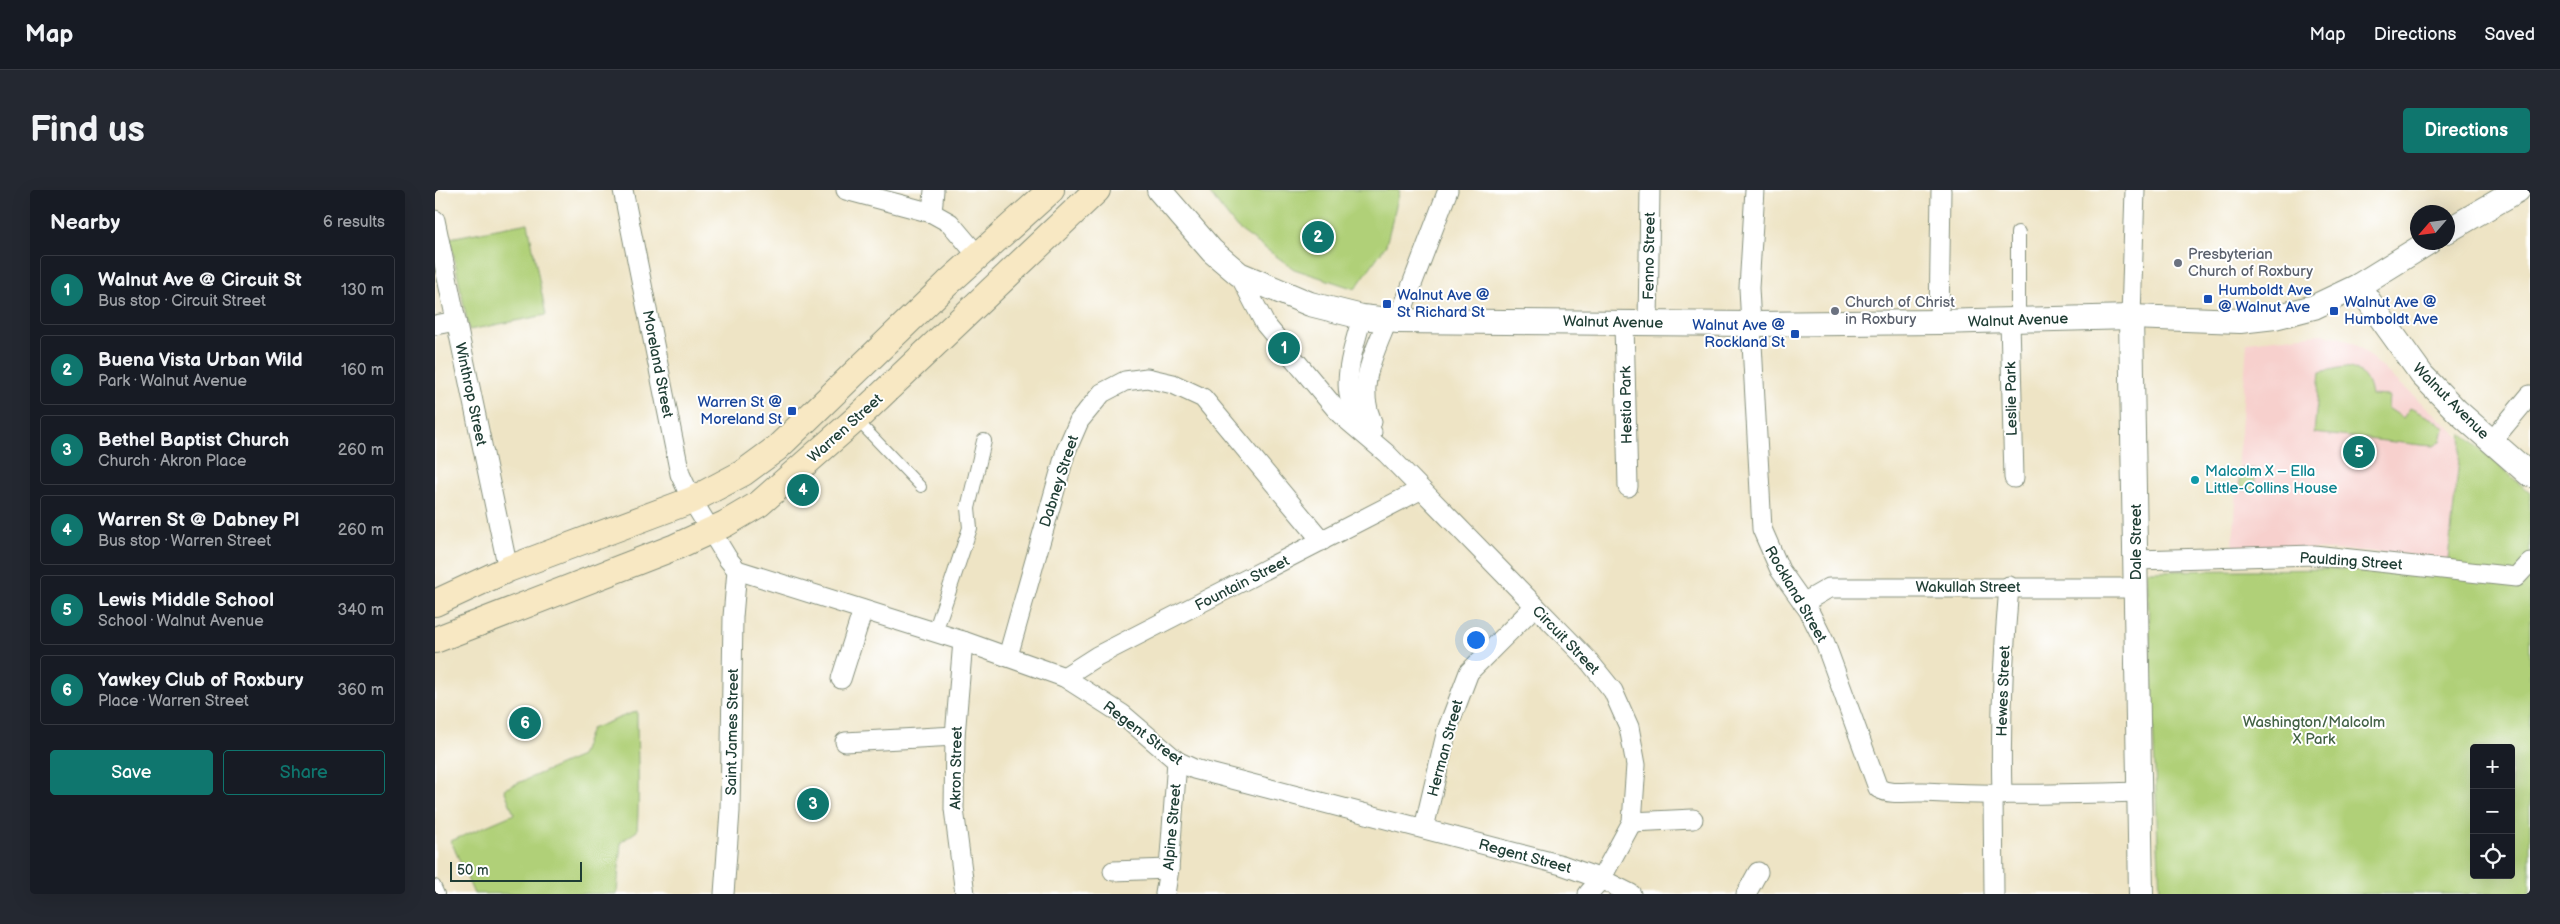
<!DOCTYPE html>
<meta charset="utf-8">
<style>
body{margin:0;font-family:"Balsamiq Sans",sans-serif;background:#242831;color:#f1f3f6}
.controls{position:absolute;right:15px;bottom:15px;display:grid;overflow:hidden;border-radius:5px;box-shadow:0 5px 20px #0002}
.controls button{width:45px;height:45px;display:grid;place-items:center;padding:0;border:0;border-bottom:1px solid #363941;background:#171b24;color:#f1f3f6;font:25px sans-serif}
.compass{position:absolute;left:1975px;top:15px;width:45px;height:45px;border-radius:50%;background:#171b24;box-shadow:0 5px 20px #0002;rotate:242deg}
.scale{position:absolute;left:15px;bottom:12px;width:132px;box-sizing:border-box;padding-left:5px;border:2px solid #1f3d34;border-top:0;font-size:14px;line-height:18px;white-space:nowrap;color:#1f3d34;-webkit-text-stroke:4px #fff;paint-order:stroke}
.you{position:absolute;left:1040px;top:449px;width:18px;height:18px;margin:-12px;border:4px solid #fff;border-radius:50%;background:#1a73e8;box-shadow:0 0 0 8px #1a73e833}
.badge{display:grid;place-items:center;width:32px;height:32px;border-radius:50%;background:#0f766e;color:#fff;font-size:16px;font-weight:700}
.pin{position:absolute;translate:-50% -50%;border:2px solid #fff;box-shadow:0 1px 5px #0006}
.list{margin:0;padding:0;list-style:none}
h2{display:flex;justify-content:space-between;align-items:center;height:65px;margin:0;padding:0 20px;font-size:21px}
h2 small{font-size:16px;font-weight:400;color:#9ea1a6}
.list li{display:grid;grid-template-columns:32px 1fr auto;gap:15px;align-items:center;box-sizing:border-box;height:70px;margin:0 10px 10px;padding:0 10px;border:1px solid #363941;border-radius:5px}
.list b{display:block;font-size:19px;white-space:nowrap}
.list p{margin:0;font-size:16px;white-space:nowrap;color:#9ea1a6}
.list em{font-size:16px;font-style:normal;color:#9ea1a6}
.actions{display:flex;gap:10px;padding:15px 20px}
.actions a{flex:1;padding:11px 0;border:1px solid #0f766e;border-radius:5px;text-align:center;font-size:18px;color:#0f766e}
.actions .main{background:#0f766e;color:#fff}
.icon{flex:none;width:28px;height:28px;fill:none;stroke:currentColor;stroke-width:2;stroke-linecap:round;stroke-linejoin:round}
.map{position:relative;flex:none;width:2095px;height:704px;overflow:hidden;border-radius:5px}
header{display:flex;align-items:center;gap:30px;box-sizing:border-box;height:70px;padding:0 25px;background:#171b24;border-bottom:1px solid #363941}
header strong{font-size:24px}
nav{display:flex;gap:28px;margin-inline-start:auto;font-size:18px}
.intro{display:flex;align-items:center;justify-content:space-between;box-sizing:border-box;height:120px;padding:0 30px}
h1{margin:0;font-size:35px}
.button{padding:12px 22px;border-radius:5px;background:#0f766e;color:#fff;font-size:18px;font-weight:700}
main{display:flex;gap:30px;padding:0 30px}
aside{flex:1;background:#171b24;border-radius:5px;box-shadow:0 5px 20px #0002}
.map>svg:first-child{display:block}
.built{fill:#f7d0cd}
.green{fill:#b0d078;stroke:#688656;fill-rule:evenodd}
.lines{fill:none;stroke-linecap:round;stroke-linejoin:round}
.service-casing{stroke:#86907c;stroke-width:12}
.pedestrian-casing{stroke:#86907c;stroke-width:16}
.minor-casing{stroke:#86907c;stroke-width:21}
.tertiary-casing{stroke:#86907c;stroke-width:26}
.secondary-casing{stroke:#86907c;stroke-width:28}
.service{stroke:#fff;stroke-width:10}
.pedestrian{stroke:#fff;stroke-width:14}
.minor{stroke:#fff;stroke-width:19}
.tertiary{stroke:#fff;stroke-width:24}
.secondary{stroke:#f8e8c3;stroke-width:26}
.worship-dot{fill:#6b7280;stroke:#fff;stroke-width:2}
.transit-dot{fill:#1a4fb4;stroke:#fff;stroke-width:2}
.culture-dot{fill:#0f9aa8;stroke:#fff;stroke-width:2}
.labels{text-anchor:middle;stroke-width:4;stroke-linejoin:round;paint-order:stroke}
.worship-label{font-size:15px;fill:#5b616d;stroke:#fff;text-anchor:start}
.street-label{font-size:15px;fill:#1f3d34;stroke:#fff}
.transit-label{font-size:15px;fill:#164399;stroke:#fff;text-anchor:start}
.culture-label{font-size:15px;fill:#0d838f;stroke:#fff;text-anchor:start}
.park-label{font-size:15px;fill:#436245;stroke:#fff}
</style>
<header>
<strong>Map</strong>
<nav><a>Map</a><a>Directions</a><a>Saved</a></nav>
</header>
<div class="intro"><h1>Find us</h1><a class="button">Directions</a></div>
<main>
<aside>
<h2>Nearby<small>6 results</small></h2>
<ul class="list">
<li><span class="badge">1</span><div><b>Walnut Ave @ Circuit St</b><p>Bus stop · Circuit Street</p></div><em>130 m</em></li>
<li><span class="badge">2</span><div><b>Buena Vista Urban Wild</b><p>Park · Walnut Avenue</p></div><em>160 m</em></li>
<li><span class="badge">3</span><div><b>Bethel Baptist Church</b><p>Church · Akron Place</p></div><em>260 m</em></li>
<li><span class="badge">4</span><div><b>Warren St @ Dabney Pl</b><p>Bus stop · Warren Street</p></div><em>260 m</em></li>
<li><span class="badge">5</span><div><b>Lewis Middle School</b><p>School · Walnut Avenue</p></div><em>340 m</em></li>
<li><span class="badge">6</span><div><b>Yawkey Club of Roxbury</b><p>Place · Warren Street</p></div><em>360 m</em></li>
</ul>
<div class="actions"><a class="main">Save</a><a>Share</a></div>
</aside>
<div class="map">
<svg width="2095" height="704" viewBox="0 0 2095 704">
<rect width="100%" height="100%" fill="#fff"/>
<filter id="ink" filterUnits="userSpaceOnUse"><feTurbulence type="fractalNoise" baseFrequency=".02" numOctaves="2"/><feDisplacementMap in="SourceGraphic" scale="10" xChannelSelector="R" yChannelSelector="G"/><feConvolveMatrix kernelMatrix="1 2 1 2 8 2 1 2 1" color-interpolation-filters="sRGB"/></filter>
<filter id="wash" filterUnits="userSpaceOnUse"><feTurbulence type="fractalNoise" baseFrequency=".0096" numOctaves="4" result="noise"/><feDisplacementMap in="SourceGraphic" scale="20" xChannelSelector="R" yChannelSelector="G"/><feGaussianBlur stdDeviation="1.12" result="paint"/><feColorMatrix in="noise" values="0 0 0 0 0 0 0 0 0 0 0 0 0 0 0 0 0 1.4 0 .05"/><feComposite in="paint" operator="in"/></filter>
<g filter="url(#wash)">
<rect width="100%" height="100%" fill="#eee4c5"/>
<polygon class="built" points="1885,144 1903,147 1921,154 2095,310 2057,374 1930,361 1798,357 1812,152"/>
<g class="green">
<polygon points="772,0 965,0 951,55 920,99 859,79 802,38"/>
<polygon points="93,33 111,125 34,140 15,48"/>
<path d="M 1909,177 C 1926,179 1933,188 1936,205 L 1954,206 L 1953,218 L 1968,228 L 1975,218 L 2003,232 L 2009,238 L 2006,251 L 1999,256 L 1986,255 L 1879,243 L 1885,182 Z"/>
<path d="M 2027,243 L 2095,303 L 2095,704 L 1725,704 L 1712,381 L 2012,378 ZM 2039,558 L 2076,558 L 2076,685 L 2039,685 Z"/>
<polygon points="1806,278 1821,279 1819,301 1804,300"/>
<path d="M 202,521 C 202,561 205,601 202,641 L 186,652 L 182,704 L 39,704 L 16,651 L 79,624 L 69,599 L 146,566 L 156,539 Z"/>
</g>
</g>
<g filter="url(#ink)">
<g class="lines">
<g class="service-casing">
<g id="service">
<polyline points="421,229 486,297"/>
<polyline points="0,695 4,704"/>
</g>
</g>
<g class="pedestrian-casing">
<g id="pedestrian">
<polyline points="1583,130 1583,43"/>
<polyline points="500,442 535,338 533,318 549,251"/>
</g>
</g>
<g class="minor-casing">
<g id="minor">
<polyline points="188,0 245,284 257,310 293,369 302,380 528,451 629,487 687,524 742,571 759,579 1127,675 1166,689 1196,704"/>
<polyline points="411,0 497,23 515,33 543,66"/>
<path d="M 1320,0 L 1314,98 L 1327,339 L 1345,380 L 1374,421 L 1390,453 L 1443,598 C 1456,606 1473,601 1488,602 C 1560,606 1632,604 1704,602"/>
<polyline points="497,23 499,0"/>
<polyline points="0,30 73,379"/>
<polyline points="804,84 830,134 905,224 951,263 1153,470 1178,501 1194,537 1201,575 1197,632 1166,689 1153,704"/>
<path d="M 927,127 C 921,150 906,191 917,214 C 922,224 930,233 937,242"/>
<polyline points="1696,127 1700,0"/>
<polyline points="963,131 1013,0"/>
<polyline points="1575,131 1579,288"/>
<polyline points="1504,132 1506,0"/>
<polyline points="1213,133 1215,0"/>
<polyline points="1189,134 1193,297"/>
<polyline points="0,135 21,131"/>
<path d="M 937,232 C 921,195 939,164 953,129"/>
<polyline points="2057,251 2095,205"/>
<polyline points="1701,370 1879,365 2081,387 2095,372"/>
<polyline points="1368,413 1394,398 1701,398"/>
<polyline points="528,451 520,546 519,619 530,704"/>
<polyline points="573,466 631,261 644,231 667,203 690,191 712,188 738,194 768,208 887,351"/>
<polyline points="629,487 662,466 985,300"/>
<polyline points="406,489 428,420"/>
<polyline points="410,552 520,546"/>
<polyline points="1558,605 1559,704"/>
<path d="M 1567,605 C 1565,535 1568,466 1574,396"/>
<polyline points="1197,632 1258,629"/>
<polyline points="989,638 1012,540 1034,482 1099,417"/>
<polyline points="678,681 734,679"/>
<polyline points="289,704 295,621 298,427 302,380"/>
<polyline points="730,704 734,679 742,571"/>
<polyline points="1311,704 1323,682"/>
</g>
</g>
<g class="tertiary-casing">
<g id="tertiary">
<polyline points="724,0 777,61 804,84 875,114 927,127 963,131 1316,134 1504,132 1696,127 1805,131 1840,127 1879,117 1923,96 1994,52"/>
<polyline points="2012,41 2083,0"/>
<polyline points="1923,96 1987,185 2022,221 2095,285"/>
<polyline points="1696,127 1706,704"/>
</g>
</g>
<g class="secondary-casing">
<g id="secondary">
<polyline points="0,413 73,379 257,310 308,283 342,258 513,93 616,0"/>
<polyline points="0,450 240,357 290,334 324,314 421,229 662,0"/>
</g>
</g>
<use href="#service" class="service"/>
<use href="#pedestrian" class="pedestrian"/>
<use href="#minor" class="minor"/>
<use href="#tertiary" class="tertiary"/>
<use href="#secondary" class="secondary"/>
</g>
</g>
<g class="worship-dot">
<circle cx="1743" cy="73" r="5"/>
<circle cx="1400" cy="121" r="5"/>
</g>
<g class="transit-dot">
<rect x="1768" y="104" width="10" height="10" rx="2.5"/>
<rect x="947" y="109" width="10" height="10" rx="2.5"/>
<rect x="1894" y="116" width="10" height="10" rx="2.5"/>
<rect x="1355" y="139" width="10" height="10" rx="2.5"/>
<rect x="352" y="216" width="10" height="10" rx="2.5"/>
</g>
<circle class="culture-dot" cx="1760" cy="290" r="5"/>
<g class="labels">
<g class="worship-label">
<text x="1753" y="69">Presbyterian<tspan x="1753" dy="17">Church of Roxbury</tspan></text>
<text x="1410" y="117">Church of Christ<tspan x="1410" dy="17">in Roxbury</tspan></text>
</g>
<g class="street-label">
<text transform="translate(1214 66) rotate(-89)" y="5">Fenno Street</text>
<text transform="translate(1583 130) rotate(-2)" y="5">Walnut Avenue</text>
<text transform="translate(1178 132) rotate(1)" y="5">Walnut Avenue</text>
<text transform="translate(223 174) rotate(79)" y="5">Moreland Street</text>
<text transform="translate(36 204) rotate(78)" y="5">Winthrop Street</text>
<text transform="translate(1576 209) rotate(-91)" y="5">Leslie Park</text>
<text transform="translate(2016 211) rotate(45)" y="5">Walnut Avenue</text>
<text transform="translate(1191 215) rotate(-91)" y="5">Hestia Park</text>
<text transform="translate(410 238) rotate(-42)" y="5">Warren Street</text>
<text transform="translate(624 291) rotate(-72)" y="5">Dabney Street</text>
<text transform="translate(1701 352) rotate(-90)" y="5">Dale Street</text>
<text transform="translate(1916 371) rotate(4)" y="5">Paulding Street</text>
<text transform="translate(807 393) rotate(-27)" y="5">Fountain Street</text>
<text x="1533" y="402">Wakullah Street</text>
<text transform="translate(1361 404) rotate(60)" y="5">Rockland Street</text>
<text transform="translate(1131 450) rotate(46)" y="5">Circuit Street</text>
<text transform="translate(1568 501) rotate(-88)" y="5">Hewes Street</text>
<text transform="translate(297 542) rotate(-89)" y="5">Saint James Street</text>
<text transform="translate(708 543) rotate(37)" y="5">Regent Street</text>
<text transform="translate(1010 558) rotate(-75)" y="5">Herman Street</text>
<text transform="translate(521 578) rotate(-89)" y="5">Akron Street</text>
<text transform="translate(737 637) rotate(-85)" y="5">Alpine Street</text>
<text transform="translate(1090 666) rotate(15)" y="5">Regent Street</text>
</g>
<g class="transit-label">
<text x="1783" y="105">Humboldt Ave<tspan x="1783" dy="17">@ Walnut Ave</tspan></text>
<text x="962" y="110">Walnut Ave @<tspan x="962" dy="17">St Richard St</tspan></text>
<text x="1909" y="117">Walnut Ave @<tspan x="1909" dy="17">Humboldt Ave</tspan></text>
<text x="1350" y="140" text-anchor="end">Walnut Ave @<tspan x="1350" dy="17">Rockland St</tspan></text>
<text x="347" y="217" text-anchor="end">Warren St @<tspan x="347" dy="17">Moreland St</tspan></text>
</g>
<g class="culture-label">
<text x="1770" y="286">Malcolm X – Ella<tspan x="1770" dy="17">Little-Collins House</tspan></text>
</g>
<g class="park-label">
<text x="1879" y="537">Washington/Malcolm<tspan x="1879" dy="17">X Park</tspan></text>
</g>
</g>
</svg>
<div class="controls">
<button>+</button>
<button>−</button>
<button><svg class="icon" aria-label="locate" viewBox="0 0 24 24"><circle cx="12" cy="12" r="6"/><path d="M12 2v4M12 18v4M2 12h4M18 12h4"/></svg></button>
</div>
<svg class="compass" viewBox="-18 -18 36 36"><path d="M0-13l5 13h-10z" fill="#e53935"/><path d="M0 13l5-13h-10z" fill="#9ea1a6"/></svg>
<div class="scale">50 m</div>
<div class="you"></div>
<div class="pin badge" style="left:849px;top:158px">1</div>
<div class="pin badge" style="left:883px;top:47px">2</div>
<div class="pin badge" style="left:378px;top:614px">3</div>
<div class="pin badge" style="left:368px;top:300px">4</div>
<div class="pin badge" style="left:1924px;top:262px">5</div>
<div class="pin badge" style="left:90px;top:533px">6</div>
</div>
</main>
